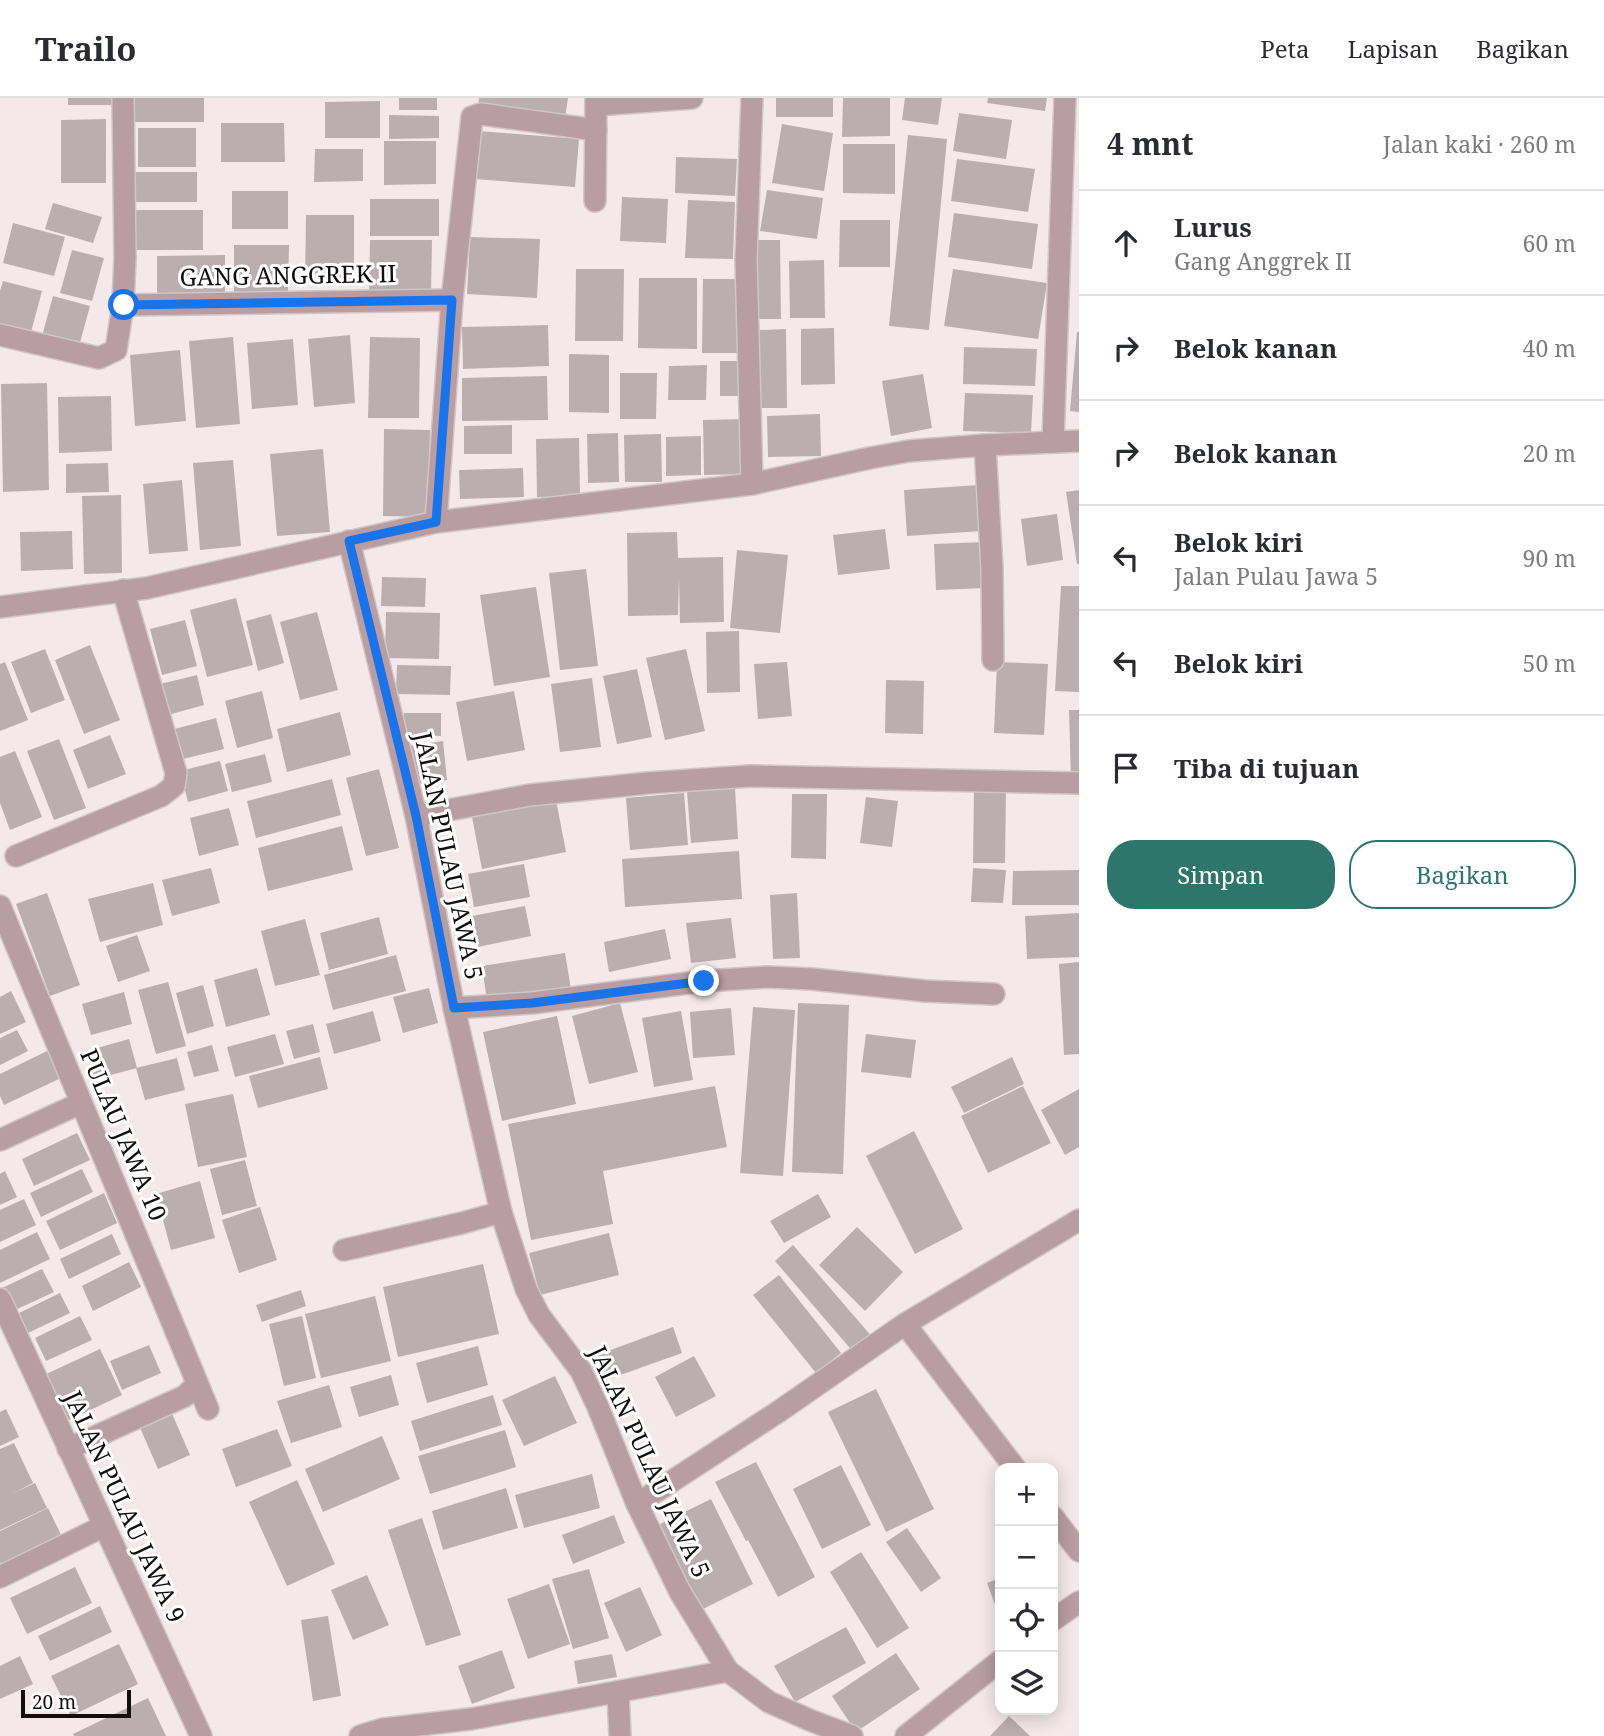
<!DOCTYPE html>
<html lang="id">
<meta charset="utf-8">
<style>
body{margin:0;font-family:"Noto Serif",serif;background:#f7f7f7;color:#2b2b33}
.controls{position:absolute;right:21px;bottom:21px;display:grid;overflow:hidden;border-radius:14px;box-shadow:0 4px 18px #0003}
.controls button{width:63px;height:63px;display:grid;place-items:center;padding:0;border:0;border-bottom:2px solid #e1e1e2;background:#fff;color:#2b2b33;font:35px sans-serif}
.scale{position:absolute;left:21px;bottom:18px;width:110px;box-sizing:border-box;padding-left:7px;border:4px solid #120e0f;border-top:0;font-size:19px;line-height:24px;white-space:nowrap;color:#120e0f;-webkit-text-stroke:5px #fff;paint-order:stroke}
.stop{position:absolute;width:21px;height:21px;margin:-16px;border:5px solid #1a73e8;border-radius:50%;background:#fff}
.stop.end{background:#1a73e8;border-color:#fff;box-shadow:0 2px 7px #0008}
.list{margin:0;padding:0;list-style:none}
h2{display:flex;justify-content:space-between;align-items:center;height:91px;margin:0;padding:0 28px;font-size:30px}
h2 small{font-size:23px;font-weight:400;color:#7c7c81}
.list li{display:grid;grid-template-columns:46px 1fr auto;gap:21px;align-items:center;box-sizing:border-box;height:105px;padding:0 28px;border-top:2px solid #e1e1e2}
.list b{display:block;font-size:26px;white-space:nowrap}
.list p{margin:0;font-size:23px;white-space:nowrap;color:#7c7c81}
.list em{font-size:23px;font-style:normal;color:#7c7c81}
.actions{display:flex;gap:14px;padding:21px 28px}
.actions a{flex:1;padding:16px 0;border:2px solid #2e756c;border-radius:28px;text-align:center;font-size:24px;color:#2e756c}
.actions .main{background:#2e756c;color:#fff}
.icon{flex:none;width:38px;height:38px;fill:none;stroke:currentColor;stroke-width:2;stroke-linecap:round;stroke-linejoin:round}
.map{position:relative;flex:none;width:1079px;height:1638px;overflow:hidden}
header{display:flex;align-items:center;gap:42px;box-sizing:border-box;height:98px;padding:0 35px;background:#fff;border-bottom:2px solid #e1e1e2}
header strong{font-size:33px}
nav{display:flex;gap:38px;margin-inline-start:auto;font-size:24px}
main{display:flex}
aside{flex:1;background:#fff}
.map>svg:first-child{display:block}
.building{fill:#baaeb1}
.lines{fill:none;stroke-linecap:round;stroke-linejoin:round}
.minor-casing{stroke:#d0c5c7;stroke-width:24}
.minor{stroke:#b89da3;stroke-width:21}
.route{stroke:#1a73e8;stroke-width:9}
.labels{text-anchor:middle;stroke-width:6;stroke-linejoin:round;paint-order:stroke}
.street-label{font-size:24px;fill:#120e0f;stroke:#fff}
</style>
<header>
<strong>Trailo</strong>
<nav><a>Peta</a><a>Lapisan</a><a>Bagikan</a></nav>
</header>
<main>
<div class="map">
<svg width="1079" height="1638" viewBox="0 0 1079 1638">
<rect width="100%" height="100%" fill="#f4e8ea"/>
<g class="building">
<rect x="68" y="0" width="45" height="7"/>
<rect x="128" y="0" width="76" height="24"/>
<rect x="399" y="0" width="38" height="12"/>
<polygon points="479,0 568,0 565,20 478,9"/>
<rect x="776" y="0" width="57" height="19"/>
<polygon points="843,0 890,0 890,38 842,39"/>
<polygon points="905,0 942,0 938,27 902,22"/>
<polygon points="988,0 1047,0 1045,13 987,5"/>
<polygon points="380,3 380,40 325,40 325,4"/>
<polygon points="959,15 1012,22 1006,61 953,53"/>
<polygon points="389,17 439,18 439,40 389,41"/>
<polygon points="106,21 106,85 61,85 61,22"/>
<polygon points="221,25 284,25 285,64 221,64"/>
<polygon points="782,26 833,35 824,93 772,85"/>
<rect x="138" y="30" width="58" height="39"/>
<polygon points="479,33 579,41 575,89 475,81"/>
<polygon points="908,37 947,41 929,232 889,228"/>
<polygon points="384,43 436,43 436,86 384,87"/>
<polygon points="843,46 895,46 895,96 843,95"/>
<polygon points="315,51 363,51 363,83 314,84"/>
<polygon points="676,59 737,61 735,98 675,95"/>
<polygon points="957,61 1035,71 1028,114 951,103"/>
<rect x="131" y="74" width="66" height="30"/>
<polygon points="767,92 823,100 817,141 760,133"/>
<rect x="232" y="93" width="56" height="38"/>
<polygon points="622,99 668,101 666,145 620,143"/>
<rect x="370" y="101" width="69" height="37"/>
<polygon points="688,102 735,104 733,161 685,160"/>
<polygon points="53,105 102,119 93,145 45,131"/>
<rect x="130" y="112" width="73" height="40"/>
<polygon points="954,115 1038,126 1032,171 948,159"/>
<polygon points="306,117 354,117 354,184 305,185"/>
<polygon points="840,122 890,122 890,169 839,169"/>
<polygon points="13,125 65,139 54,178 3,165"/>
<polygon points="470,139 540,141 537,200 467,196"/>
<polygon points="370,142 432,142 431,196 369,196"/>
<polygon points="754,142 780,142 781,221 756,221"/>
<polygon points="234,147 289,147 288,194 234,194"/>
<polygon points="72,152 104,160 92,203 60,195"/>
<polygon points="225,157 225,195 157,195 157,158"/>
<polygon points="824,162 825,220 790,220 789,163"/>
<polygon points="576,171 624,171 623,243 575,243"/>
<polygon points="953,171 1047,185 1038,241 944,228"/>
<polygon points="639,180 697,180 697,251 638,250"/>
<polygon points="703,181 740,181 738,255 702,255"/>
<polygon points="3,183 42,193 31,234 0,226 0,193"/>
<polygon points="53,198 90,208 79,248 42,238"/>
<polygon points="548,227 549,268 463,271 462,229"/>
<polygon points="834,230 835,286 801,287 801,231"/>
<polygon points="786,231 787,310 761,310 759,232"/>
<polygon points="1077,234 1079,234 1079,314 1070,313"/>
<polygon points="350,237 355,305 314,309 308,241"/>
<polygon points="233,239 240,326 196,330 189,243"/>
<polygon points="370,239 420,240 419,320 368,320"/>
<polygon points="293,241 298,307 252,311 247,245"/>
<polygon points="964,249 1037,251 1035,288 963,286"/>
<polygon points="180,252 186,323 135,328 130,257"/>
<polygon points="569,256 609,257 609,315 569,314"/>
<rect x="720" y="263" width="26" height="35"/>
<polygon points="707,267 706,302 668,302 669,268"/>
<polygon points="620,275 657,275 656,321 620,321"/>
<polygon points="923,276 932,330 891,338 882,283"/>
<polygon points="547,278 548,322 462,323 462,280"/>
<polygon points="47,285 49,392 3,394 1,286"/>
<polygon points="965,295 1033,297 1031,335 963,333"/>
<polygon points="111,298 112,353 59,355 58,299"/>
<polygon points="820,316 821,358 768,359 767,318"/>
<polygon points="746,321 747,376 704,377 703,322"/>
<polygon points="512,327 512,356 464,356 464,328"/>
<polygon points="384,331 430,332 428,419 383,418"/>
<polygon points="618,335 619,384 588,385 587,336"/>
<polygon points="661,336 662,384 625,384 624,337"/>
<polygon points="701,338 701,377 666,378 666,339"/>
<polygon points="579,340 580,398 537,399 536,341"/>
<polygon points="323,351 330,434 277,438 270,356"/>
<polygon points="233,362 241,448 200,452 193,365"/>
<polygon points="108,365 109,394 66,395 66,366"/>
<polygon points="523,370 524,399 460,401 459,372"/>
<polygon points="182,382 188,453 149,456 143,386"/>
<polygon points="979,387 982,433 907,438 904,392"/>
<polygon points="1079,392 1079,466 1077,466 1066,394"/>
<polygon points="121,397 122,475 84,476 82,398"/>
<polygon points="1057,416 1063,462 1027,468 1021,421"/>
<polygon points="885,431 890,471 838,477 833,437"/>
<polygon points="72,433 73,471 21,473 20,434"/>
<polygon points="677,434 678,460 723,459 724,524 680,525 679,479 678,517 628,518 627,435"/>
<polygon points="985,444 987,490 936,492 934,446"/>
<polygon points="737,452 788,457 780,535 730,530"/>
<polygon points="586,471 598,568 560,572 549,475"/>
<polygon points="382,479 426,480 425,509 381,508"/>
<polygon points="1061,488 1079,488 1079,594 1055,593"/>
<polygon points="536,489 550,579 494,588 480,497"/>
<polygon points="236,500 253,567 207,579 190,512"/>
<polygon points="317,514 338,592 300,602 280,524"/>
<polygon points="386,514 440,515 439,561 385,560"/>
<polygon points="271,516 284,565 258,573 246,523"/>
<polygon points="185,522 197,568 162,577 150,531"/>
<polygon points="739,533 740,594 707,595 706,534"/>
<polygon points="90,547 120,622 84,636 55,562"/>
<polygon points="45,551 65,602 31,615 11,564"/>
<polygon points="686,551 705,633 665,642 646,560"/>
<polygon points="5,564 28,622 0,633 0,566"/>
<polygon points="787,564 792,618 758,621 754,566"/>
<polygon points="997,564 1048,566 1044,637 994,635"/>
<polygon points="397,567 451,568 450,597 396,596"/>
<polygon points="637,571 652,639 617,646 603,578"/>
<polygon points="197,577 204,607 168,617 160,586"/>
<polygon points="592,580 601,649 560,654 551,586"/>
<polygon points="886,582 924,583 923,636 885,635"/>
<polygon points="262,593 273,640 237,650 225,603"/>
<polygon points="514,593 525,652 467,663 456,604"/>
<polygon points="1069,612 1079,612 1079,682 1071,682"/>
<polygon points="340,614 351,657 287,674 277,631"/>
<polygon points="404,615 441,615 441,638 403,637"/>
<polygon points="216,620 224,651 179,662 171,632"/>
<polygon points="110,637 126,676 88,691 73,652"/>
<polygon points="59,641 86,710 54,722 27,653"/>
<polygon points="443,643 447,682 412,687 408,648"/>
<polygon points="15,653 42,719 10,732 0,705 0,659"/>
<polygon points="265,656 272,684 232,694 225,666"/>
<polygon points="220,663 228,693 188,704 180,673"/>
<polygon points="379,671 399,750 366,758 346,680"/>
<polygon points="332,681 341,717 256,740 247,703"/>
<polygon points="735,690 738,741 691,745 687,694"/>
<polygon points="974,690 1006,690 1005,765 973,765"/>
<polygon points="684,695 688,747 630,752 626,700"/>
<polygon points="792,696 827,696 826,761 791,760"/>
<polygon points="866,699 898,703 892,749 860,745"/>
<polygon points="556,702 566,754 482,771 472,719"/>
<polygon points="229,710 239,747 199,758 190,720"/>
<polygon points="342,728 353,772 268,793 258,750"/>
<polygon points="739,753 742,801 625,809 622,761"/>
<polygon points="524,766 530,799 474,809 468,776"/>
<polygon points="211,770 220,805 172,818 162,782"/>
<polygon points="973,770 1006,772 1003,805 971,804"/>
<polygon points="1079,772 1079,807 1012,807 1013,773"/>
<polygon points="153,785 163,827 100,844 88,801"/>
<polygon points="47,795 80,887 50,898 16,806"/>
<polygon points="797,795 800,860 773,861 770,797"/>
<polygon points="525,808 531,838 478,849 472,818"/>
<polygon points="1079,815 1079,859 1027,861 1025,818"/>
<polygon points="379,819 388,856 329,872 320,835"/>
<polygon points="731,820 736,860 691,865 686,825"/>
<polygon points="305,821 320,877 275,888 261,833"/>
<polygon points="665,831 671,861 609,874 604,844"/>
<polygon points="137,837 150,873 118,884 106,848"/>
<polygon points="565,855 571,891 487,903 482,868"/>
<polygon points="396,857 406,893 333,912 324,877"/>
<polygon points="1079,864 1079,956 1064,957 1059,866"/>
<polygon points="257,870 270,917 226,929 214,882"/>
<polygon points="168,884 186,948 156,956 138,892"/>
<polygon points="203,887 214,928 187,936 176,895"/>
<polygon points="429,890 438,925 403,935 393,899"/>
<polygon points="11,893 26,924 0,936 0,899"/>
<polygon points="124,894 132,926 91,937 82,906"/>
<polygon points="620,905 638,974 589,986 572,918"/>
<polygon points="798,905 849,907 843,1076 792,1074"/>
<polygon points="753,909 795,912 783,1078 740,1075"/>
<polygon points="731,910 735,957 693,960 690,914"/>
<polygon points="373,913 381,943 334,956 326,926"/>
<polygon points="681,913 693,982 654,989 642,920"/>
<polygon points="557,918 576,1006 502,1023 483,934"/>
<polygon points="313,926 320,954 294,961 286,933"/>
<polygon points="17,932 28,953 0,967 0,940"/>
<polygon points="275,936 284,966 235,979 227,949"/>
<polygon points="866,936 916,942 911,980 861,974"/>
<polygon points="129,941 137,970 95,981 87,953"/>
<polygon points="212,947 219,973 194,979 187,954"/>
<polygon points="47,953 61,980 4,1007 0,998 0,976"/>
<polygon points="320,959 328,991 258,1010 249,978"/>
<polygon points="1012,959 1024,986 964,1015 951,989"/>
<polygon points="177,960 185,992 145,1002 136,970"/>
<polygon points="715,988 727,1049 603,1073 613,1126 531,1142 508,1026"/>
<polygon points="1023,988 1051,1045 988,1075 961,1018"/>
<polygon points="1079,991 1079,1049 1065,1057 1041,1012"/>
<polygon points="233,996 247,1059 198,1069 185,1006"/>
<polygon points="914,1033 963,1131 915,1156 866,1058"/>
<polygon points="77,1035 90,1062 34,1088 22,1061"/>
<polygon points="245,1062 257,1108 222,1117 210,1071"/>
<polygon points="82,1071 93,1094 41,1119 30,1095"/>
<polygon points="5,1073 17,1099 0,1107 0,1076"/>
<polygon points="200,1083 215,1140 171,1152 156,1096"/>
<polygon points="104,1095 117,1125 60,1152 46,1123"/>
<polygon points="818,1096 831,1119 784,1145 770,1123"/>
<polygon points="24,1101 36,1127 0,1144 0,1112"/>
<polygon points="260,1109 277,1162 239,1175 222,1122"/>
<polygon points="857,1129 903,1174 865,1213 819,1167"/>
<polygon points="37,1134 50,1161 0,1185 0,1152"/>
<polygon points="609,1135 619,1177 540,1197 529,1155"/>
<polygon points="112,1136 121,1156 69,1181 60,1161"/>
<polygon points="793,1147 873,1240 855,1256 775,1163"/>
<polygon points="129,1164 141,1189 93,1213 82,1188"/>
<polygon points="483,1166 499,1236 398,1259 383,1189"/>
<polygon points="42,1171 54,1194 11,1214 0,1191"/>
<polygon points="779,1177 841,1255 816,1275 753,1197"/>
<polygon points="301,1192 306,1208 262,1224 256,1207"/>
<polygon points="60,1195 70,1215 28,1235 19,1215"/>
<polygon points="375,1198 391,1263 321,1280 305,1216"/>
<polygon points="80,1218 92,1242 46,1263 35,1240"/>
<polygon points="302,1218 316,1280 284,1288 269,1226"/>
<polygon points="673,1229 682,1255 598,1285 589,1260"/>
<polygon points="149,1247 161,1275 122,1292 110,1263"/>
<polygon points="478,1248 488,1287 427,1305 416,1265"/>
<polygon points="100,1251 122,1297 63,1325 42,1278"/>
<polygon points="694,1258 716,1298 676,1319 655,1279"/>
<polygon points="391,1277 399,1307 359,1319 350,1289"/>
<polygon points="555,1278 577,1325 524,1348 502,1302"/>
<polygon points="329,1287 342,1329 291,1345 277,1303"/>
<polygon points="876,1291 934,1411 886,1434 828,1314"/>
<polygon points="493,1297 502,1327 420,1353 411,1323"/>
<polygon points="6,1311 19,1339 0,1348 0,1314"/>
<polygon points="170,1311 190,1357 158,1371 138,1325"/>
<polygon points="277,1331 292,1368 236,1389 222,1351"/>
<polygon points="505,1332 516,1369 430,1396 418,1358"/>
<polygon points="382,1338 400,1381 323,1414 305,1371"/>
<polygon points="14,1345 33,1385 12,1396 35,1385 47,1410 0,1432 0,1351"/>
<polygon points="756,1364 815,1479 778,1499 748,1442 746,1443 715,1384"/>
<polygon points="841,1367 871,1427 822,1451 793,1391"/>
<polygon points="592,1376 600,1410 524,1430 515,1397"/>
<polygon points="297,1382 335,1466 287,1488 249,1404"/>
<polygon points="506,1390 518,1430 443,1452 432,1413"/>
<polygon points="711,1401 753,1486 699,1513 656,1428"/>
<polygon points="48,1410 65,1445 4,1474 0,1464 0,1433"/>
<polygon points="614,1417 625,1445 573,1466 562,1437"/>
<polygon points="422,1420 461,1537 426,1548 388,1432"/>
<polygon points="907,1430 941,1480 921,1494 886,1444"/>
<polygon points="861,1454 909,1530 877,1550 830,1474"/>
<polygon points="75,1469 92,1505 27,1536 10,1500"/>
<polygon points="589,1471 609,1540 573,1551 552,1481"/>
<polygon points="367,1477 389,1527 353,1542 331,1492"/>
<polygon points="1000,1480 1000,1520 987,1485"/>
<polygon points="549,1486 570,1546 528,1561 507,1501"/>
<polygon points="640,1489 662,1537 626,1554 604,1505"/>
<polygon points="100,1508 112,1534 50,1563 38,1538"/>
<polygon points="328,1518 341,1598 313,1603 301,1522"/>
<polygon points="846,1529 866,1565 795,1604 774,1568"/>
<polygon points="119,1546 138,1586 71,1618 51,1578"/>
<polygon points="502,1552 515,1590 472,1606 458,1568"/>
<polygon points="896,1555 920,1591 856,1634 832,1598"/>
<polygon points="612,1556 617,1579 578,1586 574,1563"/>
<polygon points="20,1558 33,1586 0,1601 0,1568"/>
<polygon points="148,1600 166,1638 74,1638 73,1636"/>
<polygon points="1009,1618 1030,1638 990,1638"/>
</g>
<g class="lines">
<g class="minor-casing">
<g id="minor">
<polyline points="752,0 746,161 752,386"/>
<polyline points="597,7 692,0"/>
<polyline points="595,103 596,0"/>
<polyline points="123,207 452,202"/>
<polyline points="0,237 99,260 116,252 123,207 125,160 123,0"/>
<polyline points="1053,344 1065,0"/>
<polyline points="985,347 992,471 993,562"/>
<polyline points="436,424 452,202 472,19 481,16 596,32"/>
<polyline points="349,443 416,718 454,910 501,1114 526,1191 539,1217 581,1273 598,1309 637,1406 680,1494 728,1573 769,1604 812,1623 852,1638"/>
<polyline points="0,509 147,490 436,424 752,386 870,360 909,353 985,347 1079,343"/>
<polyline points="416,718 530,697 648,685 750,678 1079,685"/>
<polyline points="16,758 161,698 174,688 176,675 123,492"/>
<polyline points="0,808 208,1311"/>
<polyline points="454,910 532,905 704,883 767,879 812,881 925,893 994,896"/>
<polyline points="0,1042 81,1005"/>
<polyline points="344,1152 462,1125 501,1114"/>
<polyline points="0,1201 201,1638"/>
<polyline points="905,1226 1015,1370"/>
<polyline points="68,1351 185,1298 197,1286"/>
<polyline points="637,1406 778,1314 905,1226 1079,1122"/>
<polyline points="1053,1419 1079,1453"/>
<polyline points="0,1479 104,1428"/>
<polyline points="1053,1522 1079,1504"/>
<polyline points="618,1594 620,1638"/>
<polyline points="360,1638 383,1631 471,1621 728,1573"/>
<polyline points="906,1638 1000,1563"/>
</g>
</g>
<use href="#minor" class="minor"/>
</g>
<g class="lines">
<polyline class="route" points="124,207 452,202 436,424 349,443 416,718 454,910 532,905 704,883"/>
</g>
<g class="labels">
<g class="street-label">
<text transform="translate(288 178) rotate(-1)" y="8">GANG ANGGREK II</text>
<text transform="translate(448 758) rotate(78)" y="8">JALAN PULAU JAWA 5</text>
<text transform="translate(123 1037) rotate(67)" y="8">PULAU JAWA 10</text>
<text transform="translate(649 1364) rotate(65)" y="8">JALAN PULAU JAWA 5</text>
<text transform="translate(124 1409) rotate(65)" y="8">JALAN PULAU JAWA 9</text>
</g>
</g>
</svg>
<div class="controls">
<button>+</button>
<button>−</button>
<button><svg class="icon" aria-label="locate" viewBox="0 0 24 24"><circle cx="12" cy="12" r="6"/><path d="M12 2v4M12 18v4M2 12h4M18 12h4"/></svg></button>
<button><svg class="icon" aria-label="layers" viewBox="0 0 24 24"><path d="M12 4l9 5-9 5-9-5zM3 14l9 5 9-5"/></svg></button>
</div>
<div class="scale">20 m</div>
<div class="stop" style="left:124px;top:207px"></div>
<div class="stop end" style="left:704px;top:883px"></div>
</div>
<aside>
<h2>4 mnt<small>Jalan kaki · 260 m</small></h2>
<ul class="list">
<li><svg class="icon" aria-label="ahead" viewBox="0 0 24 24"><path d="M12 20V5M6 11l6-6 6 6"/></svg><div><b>Lurus</b><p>Gang Anggrek II</p></div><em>60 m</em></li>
<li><svg class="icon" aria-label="right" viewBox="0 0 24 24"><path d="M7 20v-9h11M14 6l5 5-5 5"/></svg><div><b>Belok kanan</b></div><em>40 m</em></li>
<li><svg class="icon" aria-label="right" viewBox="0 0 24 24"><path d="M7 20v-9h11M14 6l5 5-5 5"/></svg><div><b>Belok kanan</b></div><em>20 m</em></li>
<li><svg class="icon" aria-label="left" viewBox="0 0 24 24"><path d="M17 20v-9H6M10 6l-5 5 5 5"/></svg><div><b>Belok kiri</b><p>Jalan Pulau Jawa 5</p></div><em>90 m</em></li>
<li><svg class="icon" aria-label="left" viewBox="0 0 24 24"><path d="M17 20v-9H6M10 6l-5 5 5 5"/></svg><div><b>Belok kiri</b></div><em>50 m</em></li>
<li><svg class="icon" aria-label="arrive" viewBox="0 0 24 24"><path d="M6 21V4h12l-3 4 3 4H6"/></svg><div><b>Tiba di tujuan</b></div></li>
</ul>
<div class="actions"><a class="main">Simpan</a><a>Bagikan</a></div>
</aside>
</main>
